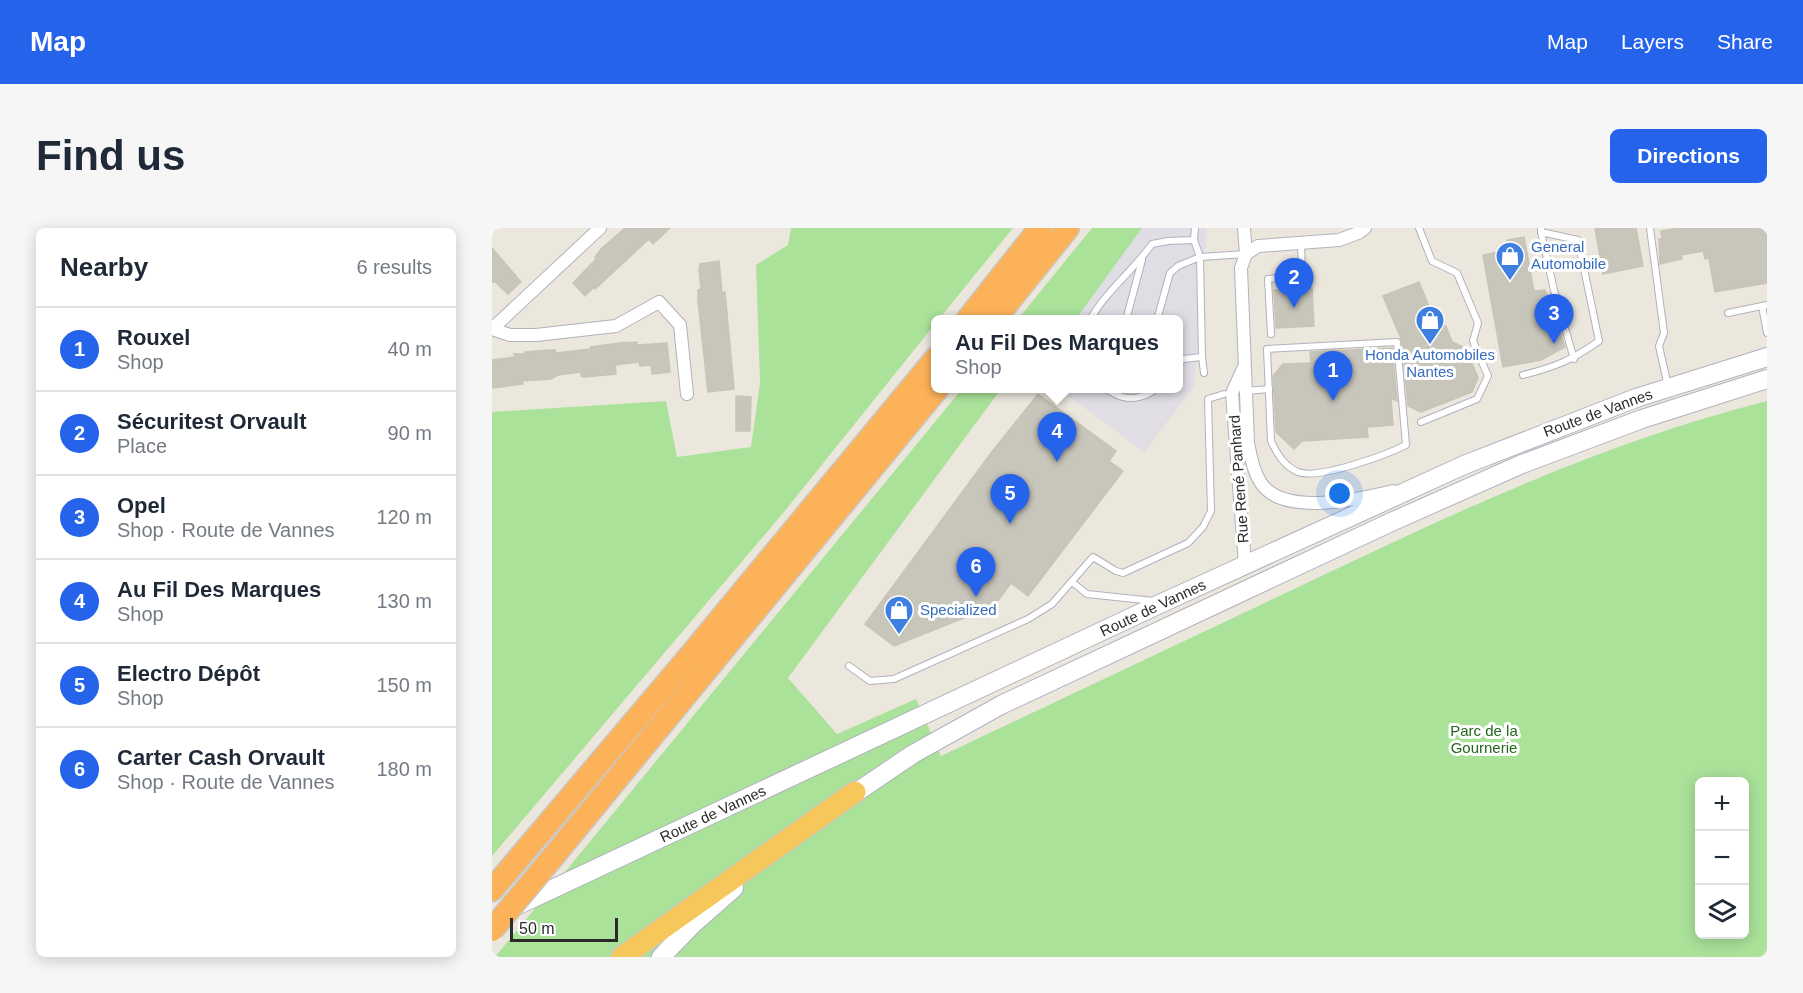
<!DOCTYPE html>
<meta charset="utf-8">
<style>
body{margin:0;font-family:Helvetica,sans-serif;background:#f6f6f7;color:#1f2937}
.controls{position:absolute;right:18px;bottom:18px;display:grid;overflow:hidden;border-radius:9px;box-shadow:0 3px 15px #0003}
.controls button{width:54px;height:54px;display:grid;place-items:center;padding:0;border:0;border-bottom:2px solid #e0e1e3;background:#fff;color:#1f2937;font:30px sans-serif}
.scale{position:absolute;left:18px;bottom:15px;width:108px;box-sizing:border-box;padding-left:6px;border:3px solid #2b2b2b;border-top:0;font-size:16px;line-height:21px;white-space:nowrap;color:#2b2b2b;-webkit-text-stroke:4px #fff;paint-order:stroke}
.you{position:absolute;left:848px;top:266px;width:21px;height:21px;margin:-15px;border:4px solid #fff;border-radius:50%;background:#1a73e8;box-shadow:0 0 0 9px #1a73e833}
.badge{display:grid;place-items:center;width:39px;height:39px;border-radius:50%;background:#2563eb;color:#fff;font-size:20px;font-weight:700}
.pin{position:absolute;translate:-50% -50px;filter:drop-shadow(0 2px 3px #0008)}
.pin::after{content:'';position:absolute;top:32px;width:21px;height:18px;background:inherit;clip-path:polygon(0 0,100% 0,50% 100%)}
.popup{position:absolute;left:439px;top:87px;width:252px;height:78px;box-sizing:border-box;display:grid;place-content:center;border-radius:9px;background:#fff;filter:drop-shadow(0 2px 4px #0005);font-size:20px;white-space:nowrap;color:#747a83}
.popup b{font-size:22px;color:#1f2937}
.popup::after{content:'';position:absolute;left:50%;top:100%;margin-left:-12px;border:12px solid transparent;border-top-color:#fff}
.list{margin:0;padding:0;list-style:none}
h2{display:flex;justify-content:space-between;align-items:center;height:78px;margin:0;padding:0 24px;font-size:26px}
h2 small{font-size:20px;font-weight:400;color:#747a83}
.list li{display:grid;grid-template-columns:39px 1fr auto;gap:18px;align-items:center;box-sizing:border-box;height:84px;padding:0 24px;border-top:2px solid #e0e1e3}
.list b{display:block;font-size:22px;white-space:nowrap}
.list p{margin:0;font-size:20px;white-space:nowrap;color:#747a83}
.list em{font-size:20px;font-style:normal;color:#747a83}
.icon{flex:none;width:33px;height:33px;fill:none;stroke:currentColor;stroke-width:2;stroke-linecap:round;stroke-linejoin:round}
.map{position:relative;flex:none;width:1275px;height:729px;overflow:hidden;border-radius:9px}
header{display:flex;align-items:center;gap:36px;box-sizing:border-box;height:84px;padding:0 30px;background:#2563eb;color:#fff}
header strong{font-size:28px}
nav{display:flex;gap:33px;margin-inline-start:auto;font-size:21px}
.intro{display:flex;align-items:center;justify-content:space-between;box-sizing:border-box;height:144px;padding:0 36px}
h1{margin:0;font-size:42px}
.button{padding:15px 27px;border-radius:9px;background:#2563eb;color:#fff;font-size:21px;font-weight:700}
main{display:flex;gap:36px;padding:0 36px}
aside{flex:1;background:#fff;border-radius:9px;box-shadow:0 3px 15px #0003}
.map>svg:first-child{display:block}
.industrial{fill:#e0dde5}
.green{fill:#aae29a;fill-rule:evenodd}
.building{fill:#c8c5bb;stroke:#c8c4b6;stroke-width:1.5}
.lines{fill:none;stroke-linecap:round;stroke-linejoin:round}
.service-casing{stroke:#b1b1be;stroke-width:8}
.minor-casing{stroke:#b1b1be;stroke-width:14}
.secondary-casing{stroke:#b1b1be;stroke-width:20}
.trunk-casing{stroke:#c8c8c8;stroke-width:23}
.motorway-casing{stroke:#c8c8c8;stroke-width:25}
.service{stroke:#fff;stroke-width:6}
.minor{stroke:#fff;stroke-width:12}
.secondary{stroke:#fff;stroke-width:18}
.trunk{stroke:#f6c85c;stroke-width:21}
.motorway{stroke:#fcb258;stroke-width:22}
.motorway-bridge-casing{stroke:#c8c8c8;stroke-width:25;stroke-linecap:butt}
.motorway-bridge{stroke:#fcb258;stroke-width:22}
.labels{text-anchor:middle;stroke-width:6;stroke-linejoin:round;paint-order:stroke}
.shop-label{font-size:15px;fill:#366cbe;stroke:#fff;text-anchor:start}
.street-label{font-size:15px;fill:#2b2b2b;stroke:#fff}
.park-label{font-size:15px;fill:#22671b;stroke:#fff}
</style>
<header>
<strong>Map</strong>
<nav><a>Map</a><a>Layers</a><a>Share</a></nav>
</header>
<div class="intro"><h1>Find us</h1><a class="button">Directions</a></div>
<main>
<aside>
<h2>Nearby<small>6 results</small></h2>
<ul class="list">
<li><span class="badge">1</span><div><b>Rouxel</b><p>Shop</p></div><em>40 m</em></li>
<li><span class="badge">2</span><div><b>Sécuritest Orvault</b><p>Place</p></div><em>90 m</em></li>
<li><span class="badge">3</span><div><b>Opel</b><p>Shop · Route de Vannes</p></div><em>120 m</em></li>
<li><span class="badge">4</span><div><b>Au Fil Des Marques</b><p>Shop</p></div><em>130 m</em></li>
<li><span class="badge">5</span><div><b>Electro Dépôt</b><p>Shop</p></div><em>150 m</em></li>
<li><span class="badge">6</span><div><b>Carter Cash Orvault</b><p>Shop · Route de Vannes</p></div><em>180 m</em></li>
</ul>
</aside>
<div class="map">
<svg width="1275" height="729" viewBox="0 0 1275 729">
<rect width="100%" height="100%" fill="#ece7dd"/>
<polygon class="industrial" points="650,0 715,0 702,159 652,224 567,161 686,160 686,92 584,91"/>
<g class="green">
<polygon points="299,0 521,0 447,91 444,92 443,96 292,284 0,628 0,184 174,173 185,229 259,219 268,155 264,37 296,17"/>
<polygon points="600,0 650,0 584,91 526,91"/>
<path d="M 470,161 L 509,161 L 296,450 L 345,506 L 424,471 L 449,528 C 573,469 697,411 821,352 C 968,282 1116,213 1275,173 L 1275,729 L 3,729 ZM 1208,554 L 1252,554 L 1252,706 L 1208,706 Z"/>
</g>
<g class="building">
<polygon points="133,0 178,0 161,16 157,11 103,61 102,59 93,68 81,55 104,31 103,29 109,21"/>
<polygon points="1103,0 1144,0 1151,38 1111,46"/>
<polygon points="1187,0 1275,0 1275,55 1223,64 1217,30 1213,31 1211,23 1189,27 1190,31 1168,36 1167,11 1170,11 1169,3"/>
<polygon points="1032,9 1042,63 1053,62 1073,119 1049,132 1011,139 991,27 1017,22 1015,12"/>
<polygon points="0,20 29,54 16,66 3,54 0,54"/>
<polygon points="227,33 230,65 233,64 242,161 216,164 206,73 206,62 209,61 207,41 208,36"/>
<polygon points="927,54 943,93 954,98 960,114 974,120 986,150 980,164 929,184 916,178 910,113 891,68"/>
<polygon points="820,60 822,98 784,100 782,62"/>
<polygon points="134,114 134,115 145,114 145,117 175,115 178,144 160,146 159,137 148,138 147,134 123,137 124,146 92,149 89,148 89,144 66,147 59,151 30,153 31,156 1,160 0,132 23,129 22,126 33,126 33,124 58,122 63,122 64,125 98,121 99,119"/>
<polygon points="900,120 905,173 899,170 901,197 875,199 876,209 810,213 802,221 784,204 781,148 791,136 819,135 818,124"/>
<polygon points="546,166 624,223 617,233 631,243 536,368 519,355 502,378 402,418 373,396 499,225"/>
<polygon points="244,168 259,169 258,203 244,203"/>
</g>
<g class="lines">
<g class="service-casing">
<g id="service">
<polyline points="927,0 940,33 965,45 986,95 981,113 996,148 985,171 929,194"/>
<polyline points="1158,0 1172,105 1167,118 1176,158"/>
<polyline points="1049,4 1062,62 1082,131"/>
<polyline points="1270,78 1275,105"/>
<polyline points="1236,85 1275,77"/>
<path d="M 598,92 C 614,63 641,43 660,16 L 676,13 L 702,12 L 703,0"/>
<polyline points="634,92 650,32"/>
<polyline points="665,92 678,45 686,38 708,29 702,12"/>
<polyline points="779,106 776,51 810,48 809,15"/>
<path d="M 905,114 L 914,217 C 894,227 826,252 806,244 C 792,238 785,226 779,213 L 775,121 Z"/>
<polyline points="686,136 691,131 710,129"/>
<polyline points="712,145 710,129 708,29 754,26"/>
<path d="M 1031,147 C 1063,139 1080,132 1107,113 L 1086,12 L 1049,4 L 1049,0"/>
<path d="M 612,160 C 618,163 625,168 631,169 C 641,172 657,168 664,160"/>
<polyline points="754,163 777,161"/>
<polyline points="580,354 595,366 662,373"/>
<polyline points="357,438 378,453 402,451 536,391 560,376 601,329 624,343 631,345 696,315 711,299 719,283 716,171 732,166"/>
</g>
</g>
<g class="minor-casing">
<g id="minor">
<path d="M 752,0 L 754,26 L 749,40 L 756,215 C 759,229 761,243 769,255 C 791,289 868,271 901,263"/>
<polyline points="754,26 766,18 847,12 866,5 873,0"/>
<polyline points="0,101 18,107 44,107 124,98 167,74 188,97 195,166"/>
<polyline points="0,101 108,0"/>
<polyline points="751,141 740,165 753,337"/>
</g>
</g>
<g class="secondary-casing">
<g id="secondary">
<polyline points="353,572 421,526 509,477 897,295 1030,236 1150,191 1275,151"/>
<polyline points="20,680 672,374 972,237 1144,170 1275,129"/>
<polyline points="169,729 201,696 242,660"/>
</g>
</g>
<g class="trunk-casing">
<polyline id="trunk" points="130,729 363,564"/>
</g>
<g class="motorway-casing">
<g id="motorway">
<polyline points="475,92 548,0"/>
<polyline points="502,92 576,0"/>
<polyline points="60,630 446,160"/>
<polyline points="0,662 201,424 444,130"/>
</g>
</g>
<use href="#service" class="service"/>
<use href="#minor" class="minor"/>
<use href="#secondary" class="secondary"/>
<use href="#trunk" class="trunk"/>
<use href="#motorway" class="motorway"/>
<g class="motorway-bridge-casing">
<polyline id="motorway-bridge" points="0,702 60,630"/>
</g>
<use href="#motorway-bridge" class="motorway-bridge"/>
</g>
<defs>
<g id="shop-pin" transform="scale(1.5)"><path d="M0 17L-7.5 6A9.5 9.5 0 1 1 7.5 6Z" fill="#3f7fe0" stroke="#fff"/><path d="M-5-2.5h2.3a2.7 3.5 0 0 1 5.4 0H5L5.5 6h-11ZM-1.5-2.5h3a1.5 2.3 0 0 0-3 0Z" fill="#fff"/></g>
</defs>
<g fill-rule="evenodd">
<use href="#shop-pin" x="1018" y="28"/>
<use href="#shop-pin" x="938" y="92"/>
<use href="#shop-pin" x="407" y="382"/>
</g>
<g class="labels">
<g class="shop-label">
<text x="1039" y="24">General<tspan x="1039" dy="17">Automobile</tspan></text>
<text x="938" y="132" text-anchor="middle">Honda Automobiles<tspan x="938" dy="17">Nantes</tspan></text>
<text x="428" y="387">Specialized</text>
</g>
<g class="street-label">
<text transform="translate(1106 185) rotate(-20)" y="5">Route de Vannes</text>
<text transform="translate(747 251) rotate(-94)" y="5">Rue René Panhard</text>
<text transform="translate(661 380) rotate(-25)" y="5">Route de Vannes</text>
<text transform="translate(221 586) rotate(-25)" y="5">Route de Vannes</text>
</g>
<g class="park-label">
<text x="992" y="508">Parc de la<tspan x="992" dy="17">Gournerie</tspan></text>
</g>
</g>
</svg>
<div class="controls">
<button>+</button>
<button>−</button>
<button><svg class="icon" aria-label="layers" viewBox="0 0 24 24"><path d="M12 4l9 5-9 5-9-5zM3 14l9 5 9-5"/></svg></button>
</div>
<div class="scale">50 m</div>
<div class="you"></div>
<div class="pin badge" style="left:841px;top:173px">1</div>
<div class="pin badge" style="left:802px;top:80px">2</div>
<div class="pin badge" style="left:1062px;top:116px">3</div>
<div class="pin badge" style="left:565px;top:234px">4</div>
<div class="popup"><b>Au Fil Des Marques</b>Shop</div>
<div class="pin badge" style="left:518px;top:296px">5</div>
<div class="pin badge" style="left:484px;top:369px">6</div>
</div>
</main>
